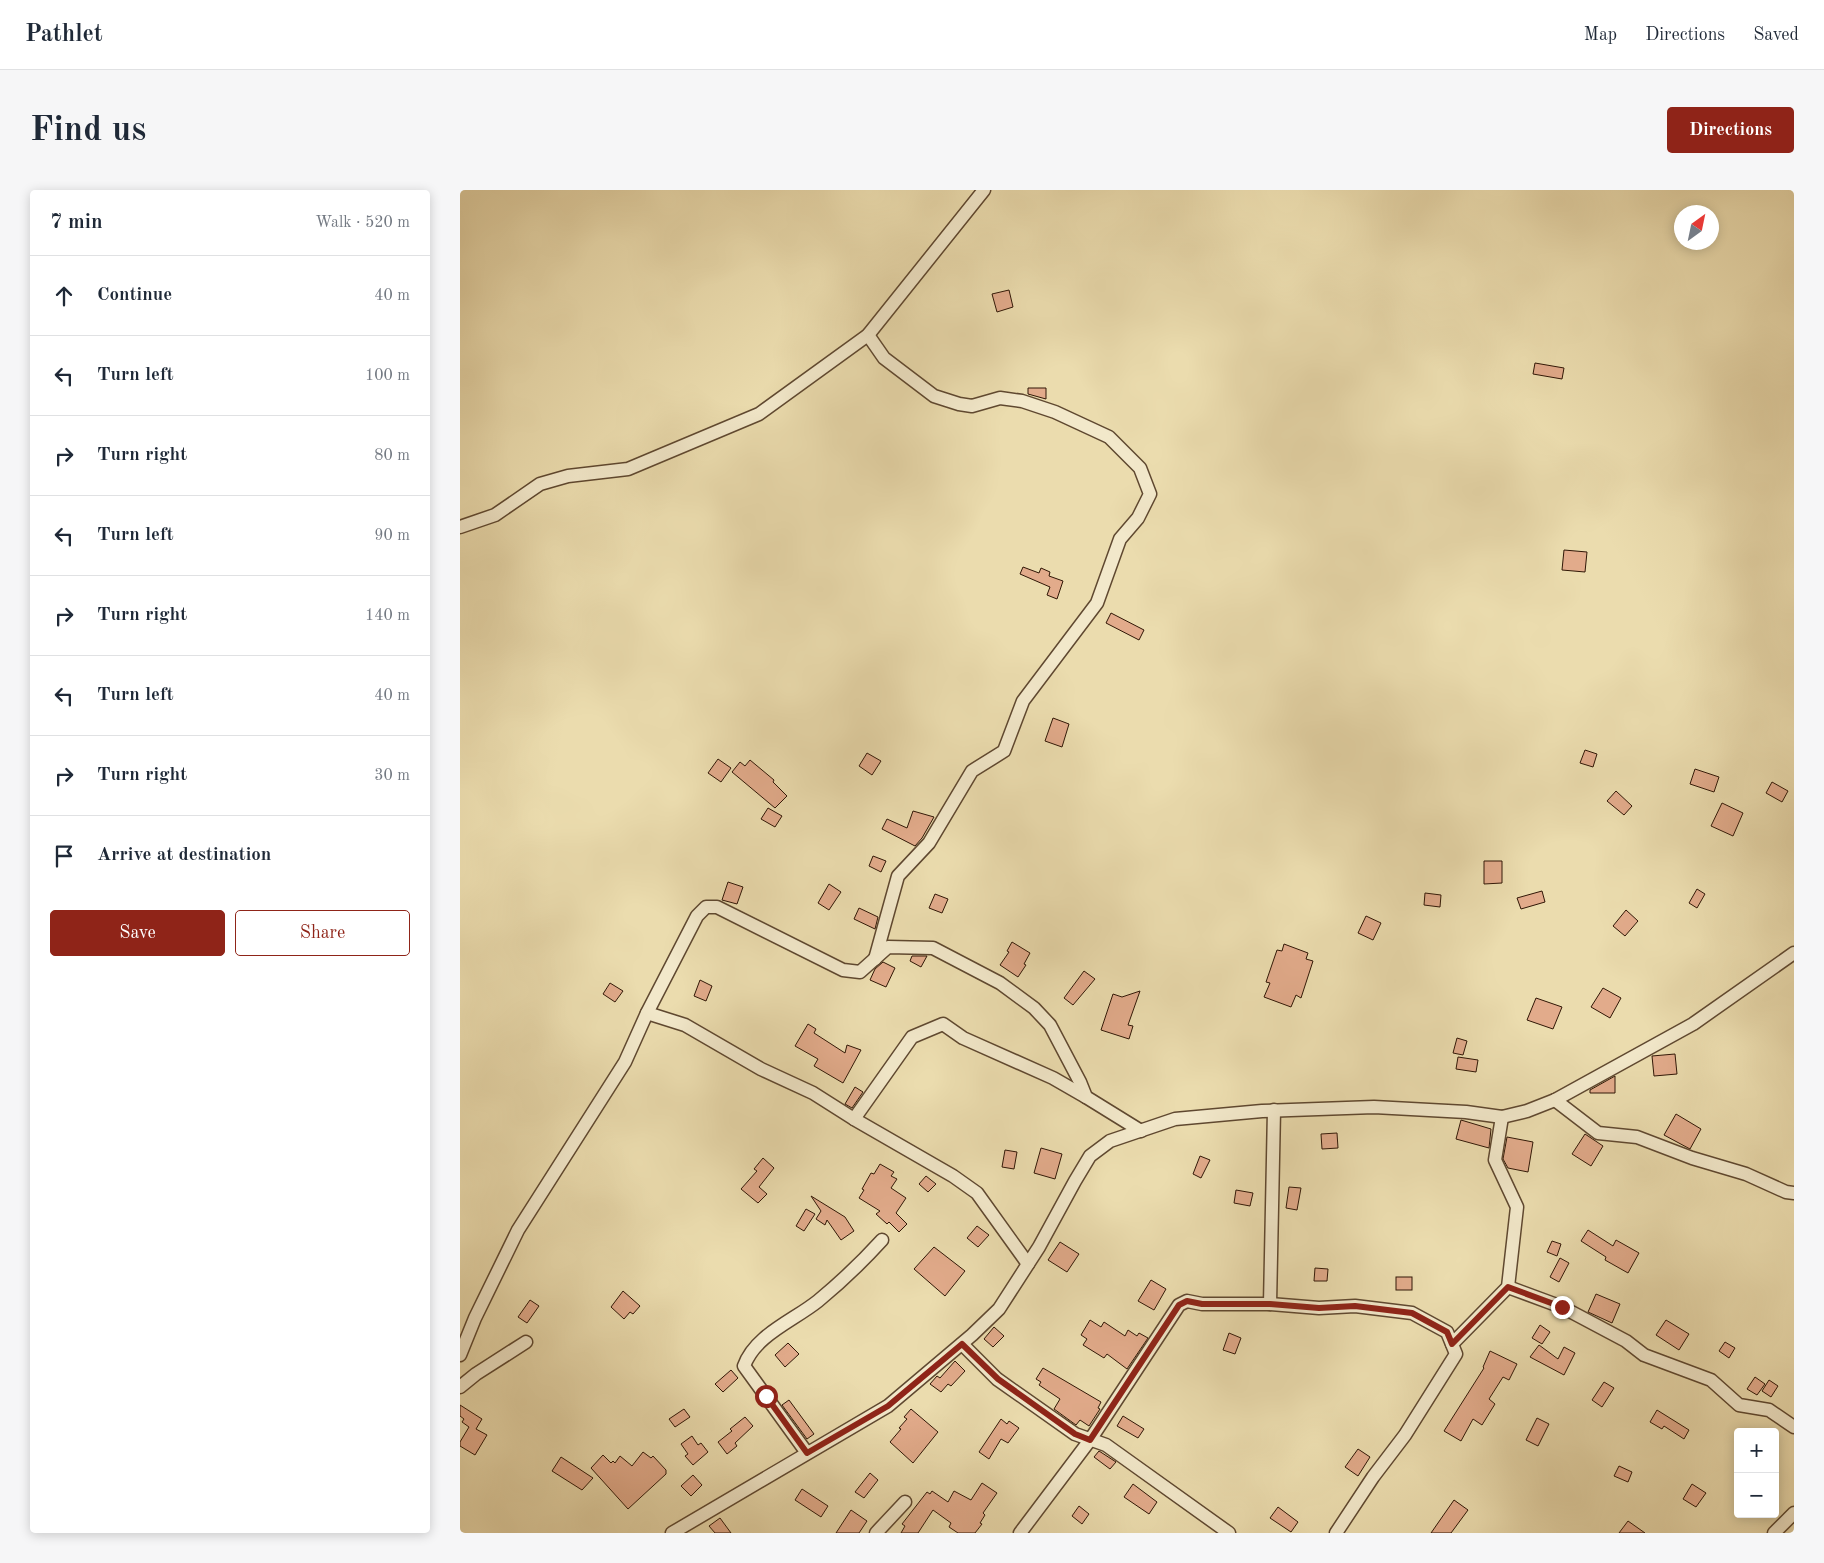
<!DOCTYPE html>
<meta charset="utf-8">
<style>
body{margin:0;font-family:"Old Standard TT",serif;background:#f6f6f7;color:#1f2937}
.controls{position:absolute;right:15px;bottom:15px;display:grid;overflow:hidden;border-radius:5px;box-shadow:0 2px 12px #0003}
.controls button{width:45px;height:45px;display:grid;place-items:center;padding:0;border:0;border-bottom:1px solid #e0e1e3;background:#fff;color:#1f2937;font:25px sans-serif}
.compass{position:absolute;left:1214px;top:15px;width:45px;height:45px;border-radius:50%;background:#fff;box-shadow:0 2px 12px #0003;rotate:33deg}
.stop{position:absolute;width:15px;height:15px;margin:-11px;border:4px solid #8f2418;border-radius:50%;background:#fff}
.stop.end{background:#8f2418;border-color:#fff;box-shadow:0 1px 5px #0008}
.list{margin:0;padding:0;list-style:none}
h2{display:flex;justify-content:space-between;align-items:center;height:65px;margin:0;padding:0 20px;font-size:21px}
h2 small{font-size:16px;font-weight:400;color:#747a83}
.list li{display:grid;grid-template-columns:32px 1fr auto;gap:15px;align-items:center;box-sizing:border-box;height:80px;padding:0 20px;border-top:1px solid #e0e1e3}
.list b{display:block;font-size:19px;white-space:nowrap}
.list em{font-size:16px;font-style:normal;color:#747a83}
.actions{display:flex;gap:10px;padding:15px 20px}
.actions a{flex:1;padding:11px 0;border:1px solid #8f2418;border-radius:5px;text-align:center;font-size:18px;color:#8f2418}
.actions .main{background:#8f2418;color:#fff}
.icon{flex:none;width:28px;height:28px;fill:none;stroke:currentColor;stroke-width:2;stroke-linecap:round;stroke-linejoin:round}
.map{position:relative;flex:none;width:1334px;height:1343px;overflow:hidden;border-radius:5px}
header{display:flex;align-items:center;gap:30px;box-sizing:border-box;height:70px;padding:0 25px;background:#fff;border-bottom:1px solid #e0e1e3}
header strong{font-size:24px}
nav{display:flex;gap:28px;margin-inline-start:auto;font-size:18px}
.intro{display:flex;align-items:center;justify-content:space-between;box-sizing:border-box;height:120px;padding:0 30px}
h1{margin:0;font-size:35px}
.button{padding:12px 22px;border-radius:5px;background:#8f2418;color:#fff;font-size:18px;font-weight:700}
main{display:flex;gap:30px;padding:0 30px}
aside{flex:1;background:#fff;border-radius:5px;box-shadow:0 2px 12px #0003}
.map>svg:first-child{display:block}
.building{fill:#e2ab8b;stroke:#301706}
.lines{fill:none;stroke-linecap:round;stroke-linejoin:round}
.street-casing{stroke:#5f4830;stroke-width:15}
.street{stroke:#f2e8ca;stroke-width:12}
.route{stroke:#8f2418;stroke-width:6}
</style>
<header>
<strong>Pathlet</strong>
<nav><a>Map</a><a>Directions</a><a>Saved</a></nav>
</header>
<div class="intro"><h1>Find us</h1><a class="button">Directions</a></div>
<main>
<aside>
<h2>7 min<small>Walk · 520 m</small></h2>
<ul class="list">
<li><svg class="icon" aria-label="ahead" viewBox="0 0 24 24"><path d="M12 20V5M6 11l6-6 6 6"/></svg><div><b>Continue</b></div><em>40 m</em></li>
<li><svg class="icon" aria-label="left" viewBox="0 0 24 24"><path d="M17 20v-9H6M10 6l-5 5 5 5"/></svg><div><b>Turn left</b></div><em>100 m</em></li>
<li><svg class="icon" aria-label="right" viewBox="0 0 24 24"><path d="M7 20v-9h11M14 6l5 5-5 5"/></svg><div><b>Turn right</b></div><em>80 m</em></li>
<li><svg class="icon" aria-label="left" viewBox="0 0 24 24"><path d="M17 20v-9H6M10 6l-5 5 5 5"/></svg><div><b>Turn left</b></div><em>90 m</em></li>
<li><svg class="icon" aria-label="right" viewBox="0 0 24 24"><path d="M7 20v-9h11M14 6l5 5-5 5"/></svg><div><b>Turn right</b></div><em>140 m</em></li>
<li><svg class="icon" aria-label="left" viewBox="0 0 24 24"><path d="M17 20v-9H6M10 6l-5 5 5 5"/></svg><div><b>Turn left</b></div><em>40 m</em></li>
<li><svg class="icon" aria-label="right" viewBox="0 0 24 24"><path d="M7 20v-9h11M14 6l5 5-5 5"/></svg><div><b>Turn right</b></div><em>30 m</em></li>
<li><svg class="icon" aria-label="arrive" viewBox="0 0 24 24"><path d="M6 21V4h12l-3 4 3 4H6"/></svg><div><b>Arrive at destination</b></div></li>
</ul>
<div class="actions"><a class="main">Save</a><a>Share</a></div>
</aside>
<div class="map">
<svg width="1334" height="1343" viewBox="0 0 1334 1343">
<rect width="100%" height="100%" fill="#ebdcae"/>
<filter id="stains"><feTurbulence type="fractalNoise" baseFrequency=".004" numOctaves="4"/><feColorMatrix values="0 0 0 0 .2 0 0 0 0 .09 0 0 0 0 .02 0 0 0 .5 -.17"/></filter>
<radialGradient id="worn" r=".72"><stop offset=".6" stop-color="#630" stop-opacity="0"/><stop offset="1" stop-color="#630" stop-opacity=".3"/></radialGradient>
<g class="building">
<polygon points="549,100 553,117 537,122 532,104"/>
<polygon points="1075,173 1104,178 1102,189 1073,184"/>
<polygon points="568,198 586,198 586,209 568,204"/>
<polygon points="1104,360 1127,362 1125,382 1102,380"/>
<polygon points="563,377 579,383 581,378 590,382 589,386 603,391 597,409 587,405 590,397 560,384"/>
<polygon points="651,423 684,440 679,450 646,433"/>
<polygon points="593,528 609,534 602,557 585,551"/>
<polygon points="1125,560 1137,564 1133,577 1120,573"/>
<polygon points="407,563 421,571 412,585 399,576"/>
<polygon points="258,569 271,578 261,592 248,583"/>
<polygon points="290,570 314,590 313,592 327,606 315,618 272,582 280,572 285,576"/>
<polygon points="1235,579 1259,587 1254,602 1230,594"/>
<polygon points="1312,592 1328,601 1322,612 1306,603"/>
<polygon points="1156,601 1172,616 1164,625 1147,611"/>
<polygon points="1262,613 1283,623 1273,646 1251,636"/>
<polygon points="308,618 322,626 315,637 301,629"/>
<polygon points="453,621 474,627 462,648 455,656 422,639 427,629 447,638"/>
<polygon points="413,666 426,671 421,682 409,676"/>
<polygon points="1024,671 1042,671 1042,693 1024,694"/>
<polygon points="268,692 283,697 277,714 262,710"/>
<polygon points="369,694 381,702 369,720 358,713"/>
<polygon points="1237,699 1245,704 1237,718 1229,713"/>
<polygon points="1082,701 1085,712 1061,719 1057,708"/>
<polygon points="965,703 981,705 980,717 964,715"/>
<polygon points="475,704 488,709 482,723 469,718"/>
<polygon points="399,718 418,727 415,739 394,729"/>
<polygon points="1166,720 1178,731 1165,746 1153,736"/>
<polygon points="906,726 921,733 913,750 898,743"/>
<polygon points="552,752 570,763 564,774 566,775 558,787 540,775 549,762 547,761"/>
<polygon points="824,754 848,763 846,769 853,771 841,808 836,805 831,817 804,807 810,793 806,792 817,760 822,761"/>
<polygon points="452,766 467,766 461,777 450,771"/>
<polygon points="423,772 435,778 426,797 410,790 415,779"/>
<polygon points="624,781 635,789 613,815 604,808"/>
<polygon points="240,790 252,796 246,811 234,806"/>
<polygon points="150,793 163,801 155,812 143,804"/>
<polygon points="1143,798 1161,808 1150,828 1131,817"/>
<polygon points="680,801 668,835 673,836 669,849 641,840 653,804 662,807"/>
<polygon points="1076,808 1102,817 1093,839 1067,830"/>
<polygon points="348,834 356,839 354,843 385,863 387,855 401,860 383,893 354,876 358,869 335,856"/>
<polygon points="997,848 1007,851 1003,865 993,863"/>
<polygon points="1215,864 1217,884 1194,886 1192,866"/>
<polygon points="998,867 1018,870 1016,882 996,879"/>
<polygon points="1155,886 1155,903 1130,903 1130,900"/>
<polygon points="395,897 403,902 392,918 385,914"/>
<polygon points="1216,924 1241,939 1230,959 1204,945"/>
<polygon points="1001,930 1031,939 1029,958 996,949"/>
<polygon points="877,943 878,958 862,959 861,944"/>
<polygon points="1125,944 1143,956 1131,976 1112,964"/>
<polygon points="1047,947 1073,952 1068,982 1048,978 1043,969"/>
<polygon points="581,958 602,964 595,989 574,983"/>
<polygon points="545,960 557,962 554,979 542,977"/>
<polygon points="740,966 750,970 741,988 733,984"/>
<polygon points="303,968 314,978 299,997 307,1004 298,1013 281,999 297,981 294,979"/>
<polygon points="420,974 434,982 431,986 437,989 431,998 446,1008 436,1023 447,1034 439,1042 429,1032 427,1034 416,1024 420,1021 399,1008 404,1000 402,999 411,983 414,984"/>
<polygon points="466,986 476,994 468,1002 459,994"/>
<polygon points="829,997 841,998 837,1020 826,1018"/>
<polygon points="776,1000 793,1003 790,1016 774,1013"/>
<polygon points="351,1006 385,1027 394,1041 381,1050 367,1030 365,1035 356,1029 361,1021"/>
<polygon points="346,1019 355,1024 344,1041 336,1036"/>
<polygon points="517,1036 529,1045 518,1057 507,1048"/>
<polygon points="1128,1040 1153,1056 1156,1050 1179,1063 1168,1083 1145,1070 1146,1067 1121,1051"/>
<polygon points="1092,1051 1101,1054 1097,1066 1087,1062"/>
<polygon points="600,1052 619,1064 607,1082 588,1070"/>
<polygon points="474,1057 505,1081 485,1106 454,1079"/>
<polygon points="1100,1068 1109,1073 1099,1092 1090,1087"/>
<polygon points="855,1078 868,1079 867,1091 854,1091"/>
<rect x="936" y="1087" width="16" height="13"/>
<polygon points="691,1090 706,1099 694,1120 678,1111"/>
<polygon points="163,1101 180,1116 173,1124 170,1122 164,1129 151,1117"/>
<polygon points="1136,1104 1160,1114 1152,1133 1128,1122"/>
<polygon points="70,1110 79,1116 67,1133 58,1127"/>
<polygon points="630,1130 641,1137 644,1132 665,1146 668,1140 677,1146 679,1143 688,1148 667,1179 647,1164 644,1168 623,1155 627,1149 621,1145"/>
<polygon points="1206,1130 1229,1144 1219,1160 1196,1145"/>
<polygon points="1080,1135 1090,1142 1082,1154 1072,1148"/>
<polygon points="534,1137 544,1146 533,1157 524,1149"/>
<polygon points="769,1143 781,1148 775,1164 763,1160"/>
<polygon points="1265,1152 1275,1158 1269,1168 1259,1161"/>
<polygon points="328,1153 339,1164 325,1177 315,1165"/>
<polygon points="1079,1155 1098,1169 1104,1157 1115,1163 1104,1185 1070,1167"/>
<polygon points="1030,1161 1057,1174 1049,1190 1043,1187 1029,1209 1035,1214 1022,1235 1013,1229 1001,1251 984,1241 1024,1178 1023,1177"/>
<polygon points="495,1171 505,1181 491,1196 488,1194 481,1202 470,1194 477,1186 480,1188"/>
<polygon points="583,1178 641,1212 638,1218 640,1219 629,1236 620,1230 616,1235 594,1219 600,1209 579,1195 581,1192 576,1189"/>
<polygon points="271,1180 278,1188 263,1202 255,1194"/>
<polygon points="1295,1187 1305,1194 1297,1205 1287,1199"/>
<polygon points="1309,1190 1318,1196 1311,1207 1302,1201"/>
<polygon points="1144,1192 1154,1198 1142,1217 1132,1210"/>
<polygon points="329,1210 354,1244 347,1249 322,1215"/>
<polygon points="0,1215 22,1229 16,1239 27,1245 15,1265 0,1256 0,1252 9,1237 2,1232 4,1229 0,1226"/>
<polygon points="224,1219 230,1227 215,1237 209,1229"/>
<polygon points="451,1219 478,1242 453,1273 430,1252 441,1239 439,1238 447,1229 444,1227"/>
<polygon points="1197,1220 1229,1240 1224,1249 1204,1236 1202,1239 1190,1232"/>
<polygon points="663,1226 684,1239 678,1248 657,1236"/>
<polygon points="285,1227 293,1236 275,1253 277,1256 267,1264 258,1252 272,1241 270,1239"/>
<polygon points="1077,1228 1089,1234 1078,1256 1066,1250"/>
<polygon points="541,1229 547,1234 549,1231 559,1238 548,1253 541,1249 529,1269 519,1262"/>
<polygon points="232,1246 238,1255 241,1253 248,1262 233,1275 225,1266 228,1264 221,1254"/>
<polygon points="898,1259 910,1267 898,1286 885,1277"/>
<polygon points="639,1261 656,1272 650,1279 634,1267"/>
<polygon points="183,1262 191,1268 193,1266 206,1280 206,1284 168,1319 131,1278 143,1265 151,1273 153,1271 155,1273 160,1266 172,1276"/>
<polygon points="101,1267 133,1288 122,1300 92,1281"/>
<polygon points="1159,1276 1172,1282 1168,1292 1154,1286"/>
<polygon points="410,1283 418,1290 404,1308 395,1302"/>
<polygon points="233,1285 242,1295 231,1306 221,1296"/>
<polygon points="522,1293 537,1303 523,1323 525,1325 520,1333 522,1334 515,1343 498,1343 489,1337 491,1333 473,1320 458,1343 441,1343 445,1336 442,1334 467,1302 470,1304 472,1301 488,1312 494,1301 511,1310"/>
<polygon points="673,1294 697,1312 689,1324 664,1307"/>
<polygon points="1232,1294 1246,1303 1236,1317 1223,1309"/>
<polygon points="342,1299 368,1316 361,1327 335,1310"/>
<polygon points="994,1310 1008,1320 991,1343 971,1343"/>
<polygon points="619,1316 629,1324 622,1334 612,1326"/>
<polygon points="818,1317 838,1332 831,1342 810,1328"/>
<polygon points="391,1320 407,1331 399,1343 376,1343"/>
<polygon points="260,1328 271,1343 255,1343 249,1336"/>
<polygon points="1168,1331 1185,1343 1159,1343"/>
</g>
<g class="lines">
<g class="street-casing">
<g id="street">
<polyline points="408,145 424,168 474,206 499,214 512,216 540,208 562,211 595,222 649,247 680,278 690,304 678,328 660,349 637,413 563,511 544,561 512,581 469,653 438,686 415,769"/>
<polyline points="0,337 35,325 80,294 108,286 168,279 299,224 408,145 524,0"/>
<polyline points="187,823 225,835 301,879 353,903 394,929 493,986 517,1003 568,1074"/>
<polyline points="1095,910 1138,943 1177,947 1232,968 1286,984 1326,1002 1334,1003"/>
<polyline points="394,929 452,847 483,834 503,848 593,888 626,907"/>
<polyline points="1048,1097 1102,1117 1166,1151 1184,1165 1251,1190 1279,1215 1309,1220 1334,1237"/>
<polyline points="810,1114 814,920"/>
<polyline points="502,1154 537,1189 615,1244 646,1255 769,1343"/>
<polyline points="992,1154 1048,1097 1057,1017 1035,970 1042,927"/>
<polyline points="0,1165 15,1128 58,1040 165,872 187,823 237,726 246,717 257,717 383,780 400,782 428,757 473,758 540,793 574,818 590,835 620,892 626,907 681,941"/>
<polyline points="0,1197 16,1184 66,1152"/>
<path d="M 347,1263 L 284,1176 C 295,1145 333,1131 358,1111 C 381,1092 402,1072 422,1050"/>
<polyline points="212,1343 428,1216 512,1145 539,1119 579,1057 615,991 630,966 650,951 715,929 802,921 914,917 1006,922 1042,927 1067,921 1095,910 1233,834 1334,763"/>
<polyline points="416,1343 445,1312"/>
<polyline points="560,1343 630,1250 719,1115 727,1111 742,1114 810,1114 859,1118 895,1116 952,1123 987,1142 996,1164 945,1245 913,1287 876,1343"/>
<polyline points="1314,1343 1334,1323"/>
</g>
</g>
<use href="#street" class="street"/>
</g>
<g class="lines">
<polyline class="route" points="306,1206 347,1263 428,1216 502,1154 538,1189 615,1244 630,1250 719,1115 727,1111 742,1114 810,1114 859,1118 895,1116 952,1123 987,1142 992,1154 1048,1097 1102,1117"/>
</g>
<rect width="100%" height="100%" filter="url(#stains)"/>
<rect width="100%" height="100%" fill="url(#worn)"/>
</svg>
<div class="controls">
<button>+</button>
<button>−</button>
</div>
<svg class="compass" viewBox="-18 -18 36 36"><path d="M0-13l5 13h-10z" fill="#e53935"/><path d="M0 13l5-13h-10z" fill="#747a83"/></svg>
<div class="stop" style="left:306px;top:1206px"></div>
<div class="stop end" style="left:1102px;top:1117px"></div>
</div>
</main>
